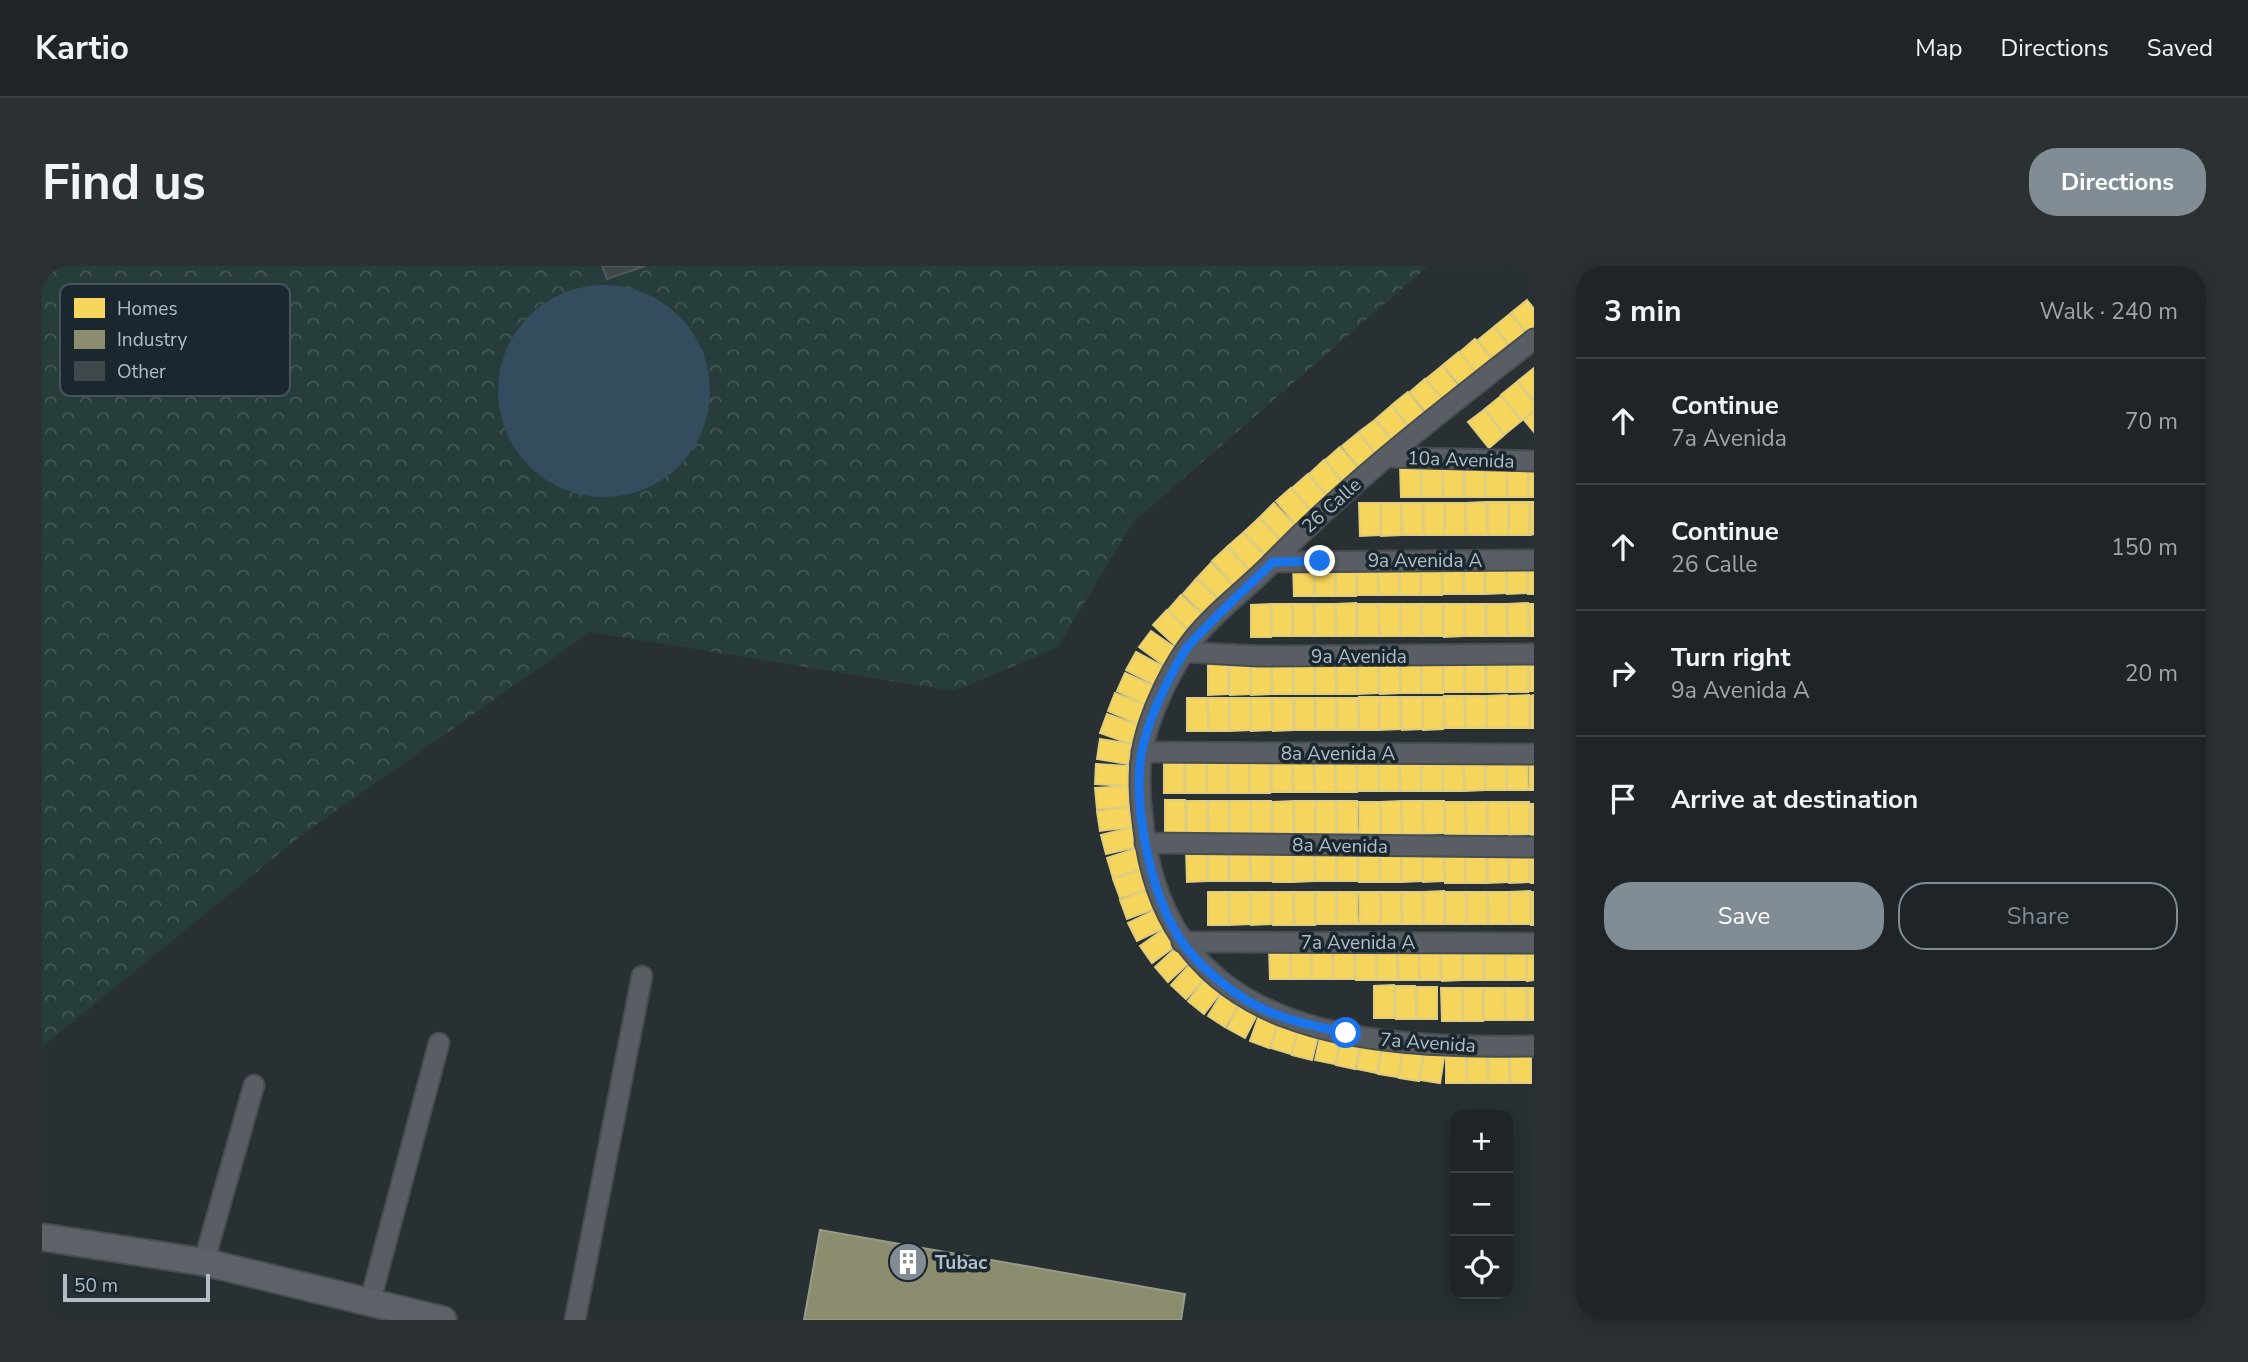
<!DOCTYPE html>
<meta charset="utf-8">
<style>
body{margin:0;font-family:"Nunito Sans",sans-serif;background:#2b3033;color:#f1f3f6}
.controls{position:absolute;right:21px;bottom:21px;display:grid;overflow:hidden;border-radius:14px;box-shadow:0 4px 18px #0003}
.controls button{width:63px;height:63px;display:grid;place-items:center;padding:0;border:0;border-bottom:2px solid #3c4144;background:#1e2427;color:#f1f3f6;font:35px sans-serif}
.scale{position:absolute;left:21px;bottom:18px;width:147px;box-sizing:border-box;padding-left:7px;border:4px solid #b1bdc7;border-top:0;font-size:19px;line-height:24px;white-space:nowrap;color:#b1bdc7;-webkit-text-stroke:5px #1b272f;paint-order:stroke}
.stop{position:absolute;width:21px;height:21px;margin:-16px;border:5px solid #1a73e8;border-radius:50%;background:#fff}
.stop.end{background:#1a73e8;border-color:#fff;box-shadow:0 2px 7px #0008}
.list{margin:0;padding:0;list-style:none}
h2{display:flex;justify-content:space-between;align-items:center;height:91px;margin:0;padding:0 28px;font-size:30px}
h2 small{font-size:23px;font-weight:400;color:#a1a4a7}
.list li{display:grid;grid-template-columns:46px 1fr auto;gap:21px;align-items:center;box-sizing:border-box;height:126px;padding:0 28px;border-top:2px solid #3c4144}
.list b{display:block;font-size:26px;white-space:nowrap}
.list p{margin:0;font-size:23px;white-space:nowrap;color:#a1a4a7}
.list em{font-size:23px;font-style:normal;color:#a1a4a7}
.actions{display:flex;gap:14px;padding:21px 28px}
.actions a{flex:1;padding:16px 0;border:2px solid #818c94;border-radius:28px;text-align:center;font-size:24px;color:#818c94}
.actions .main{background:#818c94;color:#fff}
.icon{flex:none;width:38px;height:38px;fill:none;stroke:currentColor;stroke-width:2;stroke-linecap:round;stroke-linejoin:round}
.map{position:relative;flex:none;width:1492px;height:1054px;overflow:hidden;border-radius:28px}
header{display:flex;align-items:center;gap:42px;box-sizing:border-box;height:98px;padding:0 35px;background:#1e2427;border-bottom:2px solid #3c4144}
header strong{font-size:33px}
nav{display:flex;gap:38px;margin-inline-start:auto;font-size:24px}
.intro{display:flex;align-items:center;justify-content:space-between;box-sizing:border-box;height:168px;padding:0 42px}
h1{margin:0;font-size:49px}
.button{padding:18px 32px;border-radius:28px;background:#818c94;color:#fff;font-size:24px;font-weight:700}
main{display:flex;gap:42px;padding:0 42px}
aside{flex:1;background:#1e2427;border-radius:28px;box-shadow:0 4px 18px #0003}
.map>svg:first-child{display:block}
.forest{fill:url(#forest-crowns)}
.water{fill:#344d5e}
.homes{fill:#f6d55c;stroke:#e1ce7c;stroke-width:2}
.industry{fill:#8c8c6e;stroke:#979b89;stroke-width:2}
.building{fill:#40474b;stroke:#50585c;stroke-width:2}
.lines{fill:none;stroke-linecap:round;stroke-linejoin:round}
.street-casing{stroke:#464c4f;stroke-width:23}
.secondary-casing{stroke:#464c4f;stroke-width:30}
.street{stroke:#585e63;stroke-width:19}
.secondary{stroke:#5c6268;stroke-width:26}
.route{stroke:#1a73e8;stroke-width:9}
.labels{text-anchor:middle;stroke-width:7;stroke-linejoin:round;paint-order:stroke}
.street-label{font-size:19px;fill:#b1bdc7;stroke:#1b272f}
.poi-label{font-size:19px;font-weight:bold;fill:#b1bdc7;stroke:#1b272f;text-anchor:start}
.key{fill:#1b272f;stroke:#48545d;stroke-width:2}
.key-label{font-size:19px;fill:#b1bdc7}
</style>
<header>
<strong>Kartio</strong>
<nav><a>Map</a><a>Directions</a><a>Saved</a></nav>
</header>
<div class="intro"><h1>Find us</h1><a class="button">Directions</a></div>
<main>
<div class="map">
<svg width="1492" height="1054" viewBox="0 0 1492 1054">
<defs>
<pattern id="forest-crowns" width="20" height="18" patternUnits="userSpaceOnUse" patternTransform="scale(1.75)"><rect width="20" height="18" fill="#273d3b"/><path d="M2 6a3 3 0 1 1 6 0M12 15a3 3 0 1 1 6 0" fill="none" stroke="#445756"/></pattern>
</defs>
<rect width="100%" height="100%" fill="#283034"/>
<polygon class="forest" points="0,0 1386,0 1091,256 1015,382 912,425 548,366 260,569 0,781"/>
<circle class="water" cx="562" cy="125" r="106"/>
<g class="homes">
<polygon points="1485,34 1492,43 1492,70 1490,72 1469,47"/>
<polygon points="1468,48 1489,73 1473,86 1453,60"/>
<polygon points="1452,61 1472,87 1456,99 1436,74"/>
<polygon points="1433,73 1454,98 1438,111 1418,86"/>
<polygon points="1417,86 1437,111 1422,124 1401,99"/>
<polygon points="1400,100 1420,125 1405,138 1384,113"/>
<polygon points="1492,102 1492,135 1476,115"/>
<polygon points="1383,113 1404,138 1388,151 1368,126"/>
<polygon points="1475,116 1492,137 1492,144 1480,154 1459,129"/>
<polygon points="1366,126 1386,152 1370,164 1350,139"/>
<polygon points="1459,130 1479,155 1463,168 1443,143"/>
<polygon points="1349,140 1369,165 1354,178 1334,153"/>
<polygon points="1442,144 1462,169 1447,182 1426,156"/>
<polygon points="1492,146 1492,166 1482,154"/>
<polygon points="1333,154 1353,179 1337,191 1317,166"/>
<polygon points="1316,167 1336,192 1320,205 1300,180"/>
<polygon points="1298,181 1319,206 1304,219 1283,194"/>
<polygon points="1282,194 1303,219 1288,232 1267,208"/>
<polygon points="1378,198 1379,231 1359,231 1358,199"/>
<polygon points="1400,198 1400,231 1380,231 1380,199"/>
<polygon points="1486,198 1486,231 1466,231 1465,199"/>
<polygon points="1401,199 1421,199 1421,231 1402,231"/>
<rect x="1423" y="199" width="20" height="32"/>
<polygon points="1444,199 1464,199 1465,231 1444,231"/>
<rect x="1487" y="199" width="5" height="32"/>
<polygon points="1266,208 1287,233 1271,246 1250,222"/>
<polygon points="1249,222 1270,247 1255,260 1234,235"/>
<polygon points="1444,236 1445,269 1425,269 1424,237"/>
<rect x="1446" y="236" width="20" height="33"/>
<rect x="1467" y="236" width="20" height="33"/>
<polygon points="1488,236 1492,236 1492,268 1489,269"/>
<polygon points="1232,237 1254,261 1240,275 1218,251"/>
<polygon points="1317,237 1338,237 1338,269 1318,270"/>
<polygon points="1339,237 1359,237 1359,269 1339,270"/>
<polygon points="1360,237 1380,237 1381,269 1361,269"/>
<rect x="1382" y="237" width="20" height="32"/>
<rect x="1403" y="237" width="20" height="32"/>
<polygon points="1217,252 1239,275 1224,289 1202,266"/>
<polygon points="1201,267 1223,290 1208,304 1186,280"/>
<polygon points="1185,281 1207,305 1192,319 1170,295"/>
<polygon points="1421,295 1421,328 1401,328 1400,296"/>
<rect x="1422" y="295" width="20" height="33"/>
<polygon points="1443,295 1464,295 1464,327 1444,328"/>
<polygon points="1465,295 1485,295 1485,327 1465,328"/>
<polygon points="1399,296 1400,329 1379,329 1379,297"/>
<rect x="1486" y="296" width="6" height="32"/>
<polygon points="1169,297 1192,320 1179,334 1155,312"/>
<polygon points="1314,297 1314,330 1294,330 1294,298"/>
<polygon points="1315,297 1335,297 1336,329 1315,329"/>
<polygon points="1336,297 1357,297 1357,329 1337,329"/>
<rect x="1358" y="297" width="20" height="32"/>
<polygon points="1251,298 1271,298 1272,330 1252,330"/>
<rect x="1273" y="298" width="20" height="32"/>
<polygon points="1154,313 1178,335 1164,350 1141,328"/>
<polygon points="1139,329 1163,351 1149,366 1126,344"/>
<polygon points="1314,337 1314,370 1295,370 1294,338"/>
<polygon points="1486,337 1486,370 1466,370 1466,338"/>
<polygon points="1229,338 1229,371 1209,371 1209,339"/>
<rect x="1230" y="338" width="20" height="32"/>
<polygon points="1251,338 1271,338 1272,370 1252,370"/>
<rect x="1273" y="338" width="20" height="32"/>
<polygon points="1316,338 1336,338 1337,370 1316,370"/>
<polygon points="1337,338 1358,338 1358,370 1338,370"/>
<rect x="1359" y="338" width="20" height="32"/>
<polygon points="1380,338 1400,338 1401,370 1380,370"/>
<polygon points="1402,338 1422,338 1422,370 1402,371"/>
<rect x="1423" y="338" width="20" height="32"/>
<polygon points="1445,338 1464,338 1465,370 1445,370"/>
<polygon points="1487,338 1492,338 1492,370 1488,370"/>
<polygon points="1125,344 1148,366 1135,381 1111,359"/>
<polygon points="1109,365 1135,383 1123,400 1097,381"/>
<polygon points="1094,386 1122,401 1113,419 1084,404"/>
<polygon points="1487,392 1492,392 1492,425 1488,425"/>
<polygon points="1443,393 1443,426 1423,426 1423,394"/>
<polygon points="1465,393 1465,426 1445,426 1445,394"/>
<rect x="1466" y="393" width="20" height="33"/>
<rect x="1402" y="394" width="20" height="32"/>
<polygon points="1316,395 1336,395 1336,427 1316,428"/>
<polygon points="1337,395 1357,395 1358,427 1338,428"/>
<rect x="1359" y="395" width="20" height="32"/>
<polygon points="1380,395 1400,395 1401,427 1380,427"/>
<polygon points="1166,396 1186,396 1186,428 1166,429"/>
<polygon points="1188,396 1208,396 1208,428 1188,429"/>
<polygon points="1209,396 1229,396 1229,428 1209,429"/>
<polygon points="1230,396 1251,396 1251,428 1231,428"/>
<rect x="1252" y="396" width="20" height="32"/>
<polygon points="1273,396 1293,396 1294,428 1274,428"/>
<rect x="1295" y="396" width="20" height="32"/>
<polygon points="1083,407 1112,420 1104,439 1075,425"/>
<polygon points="1073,427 1103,439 1096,458 1066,445"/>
<polygon points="1465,429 1466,462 1445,462 1445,430"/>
<polygon points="1487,429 1487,462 1467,462 1466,430"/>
<polygon points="1492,429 1492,462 1488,462 1488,430"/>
<polygon points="1402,430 1422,430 1423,462 1403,462"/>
<rect x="1424" y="430" width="20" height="32"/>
<rect x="1317" y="431" width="20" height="33"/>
<polygon points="1338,431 1358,431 1358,463 1338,464"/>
<polygon points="1360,431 1380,431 1380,463 1360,464"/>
<polygon points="1381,431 1401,431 1401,463 1381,464"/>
<polygon points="1145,432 1165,432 1166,465 1145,465"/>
<polygon points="1166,432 1187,432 1187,465 1167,465"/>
<polygon points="1188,432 1208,432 1208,464 1188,465"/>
<polygon points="1209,432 1229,432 1230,464 1209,465"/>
<polygon points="1231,432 1251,432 1251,464 1231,465"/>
<polygon points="1253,432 1272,432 1273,464 1253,464"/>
<rect x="1274" y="432" width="20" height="32"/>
<polygon points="1295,432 1315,432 1316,464 1296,464"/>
<polygon points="1065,448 1096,459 1089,478 1058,467"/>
<polygon points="1058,473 1090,478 1086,498 1055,493"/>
<rect x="1380" y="492" width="20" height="33"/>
<polygon points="1401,492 1421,492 1422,525 1401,525"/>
<polygon points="1422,492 1443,492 1443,524 1423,525"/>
<rect x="1444" y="492" width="20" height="32"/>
<polygon points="1465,492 1485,492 1486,524 1465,524"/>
<polygon points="1487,492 1492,492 1492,524 1488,524"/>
<polygon points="1250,493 1250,526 1230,526 1230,494"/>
<polygon points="1251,493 1271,493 1272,526 1252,526"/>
<rect x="1273" y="493" width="20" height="33"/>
<polygon points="1294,493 1314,493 1315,526 1294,526"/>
<rect x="1316" y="493" width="20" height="32"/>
<rect x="1337" y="493" width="20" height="32"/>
<polygon points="1358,493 1379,493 1379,525 1359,525"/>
<rect x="1122" y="494" width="20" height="33"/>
<polygon points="1228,494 1228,527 1208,527 1208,495"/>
<rect x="1144" y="495" width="20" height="32"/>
<rect x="1165" y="495" width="20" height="32"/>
<polygon points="1186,495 1207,495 1207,527 1187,527"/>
<polygon points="1054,498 1086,500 1086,520 1053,518"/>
<polygon points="1086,520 1087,541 1055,543 1053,522"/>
<rect x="1123" y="534" width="20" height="33"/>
<rect x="1145" y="535" width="20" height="32"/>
<polygon points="1166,535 1186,535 1187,567 1167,567"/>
<rect x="1188" y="535" width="20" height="32"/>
<rect x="1209" y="535" width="20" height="32"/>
<polygon points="1251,535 1251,568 1231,568 1231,536"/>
<polygon points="1252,535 1273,535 1273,568 1253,568"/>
<rect x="1274" y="535" width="20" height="33"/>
<polygon points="1295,535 1315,535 1316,567 1295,568"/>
<polygon points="1359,535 1359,568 1339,568 1339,536"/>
<polygon points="1360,535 1380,535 1381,568 1361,568"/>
<polygon points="1381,535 1402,535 1402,567 1382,568"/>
<polygon points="1317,536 1338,536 1338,568 1318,568"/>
<rect x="1403" y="536" width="20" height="33"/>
<polygon points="1424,536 1444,536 1445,568 1425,569"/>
<polygon points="1446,536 1466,536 1467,568 1446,569"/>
<polygon points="1467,536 1487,536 1487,568 1467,569"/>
<rect x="1489" y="538" width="3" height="32"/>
<polygon points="1087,541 1090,561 1058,565 1055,545"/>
<polygon points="1091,561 1095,581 1064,588 1059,569"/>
<polygon points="1096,582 1102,602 1071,612 1065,592"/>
<polygon points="1144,583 1165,583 1165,615 1145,616"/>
<rect x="1166" y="583" width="20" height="32"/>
<polygon points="1188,583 1207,583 1208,615 1188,615"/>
<rect x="1209" y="583" width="20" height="32"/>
<rect x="1231" y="583" width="20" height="33"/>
<polygon points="1252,583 1272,583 1272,615 1252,616"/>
<polygon points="1273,583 1294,583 1294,615 1274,615"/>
<rect x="1295" y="583" width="20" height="32"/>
<rect x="1317" y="583" width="20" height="33"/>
<polygon points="1338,583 1359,583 1359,616 1339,616"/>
<polygon points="1360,583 1380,583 1380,615 1360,616"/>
<polygon points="1381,583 1401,583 1402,615 1381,616"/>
<rect x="1403" y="584" width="20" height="33"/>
<rect x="1424" y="584" width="20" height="33"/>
<polygon points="1446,584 1466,584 1466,616 1446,617"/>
<polygon points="1467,584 1487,584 1487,616 1467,617"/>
<polygon points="1488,584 1492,584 1492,617 1489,617"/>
<polygon points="1102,603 1108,622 1078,632 1071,613"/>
<polygon points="1108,623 1115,642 1085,653 1078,634"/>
<polygon points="1402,625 1402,658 1382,658 1382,626"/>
<polygon points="1488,625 1488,658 1468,658 1468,626"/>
<polygon points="1166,626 1186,626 1187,659 1166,659"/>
<polygon points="1188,626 1208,626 1208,658 1188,659"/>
<polygon points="1209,626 1229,626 1229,658 1209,659"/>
<rect x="1231" y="626" width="20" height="33"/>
<polygon points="1252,626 1272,626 1273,659 1253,659"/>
<rect x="1274" y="626" width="20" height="32"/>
<polygon points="1295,626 1315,626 1316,658 1295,658"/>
<polygon points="1317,626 1338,626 1338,658 1318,658"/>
<rect x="1339" y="626" width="20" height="32"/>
<polygon points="1360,626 1380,626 1381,658 1361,658"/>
<rect x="1404" y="626" width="20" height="32"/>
<rect x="1425" y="626" width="20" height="32"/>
<polygon points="1446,626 1467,626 1467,658 1447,658"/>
<rect x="1489" y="626" width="3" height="33"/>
<polygon points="1115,643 1124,661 1095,675 1086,657"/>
<polygon points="1125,661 1136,678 1110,697 1098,680"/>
<polygon points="1137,679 1150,694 1126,716 1113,701"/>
<polygon points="1312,680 1312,713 1292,713 1291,681"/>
<polygon points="1227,681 1248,681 1248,713 1228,713"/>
<rect x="1249" y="681" width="20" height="32"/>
<polygon points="1270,681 1290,681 1291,713 1270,713"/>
<polygon points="1398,681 1398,714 1378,714 1377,682"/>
<polygon points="1313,682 1334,682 1334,714 1314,714"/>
<rect x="1335" y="682" width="20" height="32"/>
<polygon points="1356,682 1376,682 1377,714 1357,714"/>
<polygon points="1399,682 1420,682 1420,714 1400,715"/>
<rect x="1421" y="682" width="20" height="32"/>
<polygon points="1442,682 1463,682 1463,714 1443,714"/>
<rect x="1464" y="682" width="20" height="32"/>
<polygon points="1485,682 1492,682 1492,714 1485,715"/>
<polygon points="1151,695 1166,709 1144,733 1129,719"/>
<polygon points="1166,709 1182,722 1162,748 1146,735"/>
<polygon points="1352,719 1352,752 1332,752 1332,720"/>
<polygon points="1353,720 1373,720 1374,753 1354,753"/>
<rect x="1375" y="721" width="20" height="32"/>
<polygon points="1183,722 1200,733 1183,761 1166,750"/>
<polygon points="1399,722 1420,722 1420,755 1400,755"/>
<rect x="1421" y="722" width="20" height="33"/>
<polygon points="1442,722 1462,722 1463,754 1442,754"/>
<polygon points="1463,722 1484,722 1484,754 1464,754"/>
<rect x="1486" y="722" width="6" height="32"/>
<polygon points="1200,734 1218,743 1203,772 1185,762"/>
<polygon points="1219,744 1238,751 1227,782 1208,775"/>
<polygon points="1238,751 1258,757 1249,788 1229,782"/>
<polygon points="1258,757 1278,762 1270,794 1250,789"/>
<polygon points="1280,763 1299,767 1293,798 1273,794"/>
<polygon points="1300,767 1320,771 1313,803 1294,799"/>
<polygon points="1320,771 1340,775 1335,807 1315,803"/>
<polygon points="1341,776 1361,779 1356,811 1336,808"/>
<polygon points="1362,780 1381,783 1377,815 1357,812"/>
<polygon points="1383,782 1403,785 1398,817 1378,814"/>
<rect x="1425" y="784" width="20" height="33"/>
<polygon points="1467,784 1467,817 1447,817 1446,785"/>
<rect x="1404" y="785" width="20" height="32"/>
<polygon points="1468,785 1489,785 1489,817 1469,817"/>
</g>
<polygon class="industry" points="778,964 1143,1028 1139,1054 762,1054"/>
<polygon class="building" points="560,0 603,0 565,13"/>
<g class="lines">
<g class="street-casing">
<g id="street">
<path d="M 1492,73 C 1402,144 1311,213 1231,296 C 1204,324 1167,350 1145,382 C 1126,409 1104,456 1100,489 C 1096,514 1099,539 1102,564 C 1127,773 1325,782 1492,780"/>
<polyline points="1345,191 1492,195"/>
<polyline points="1231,296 1492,294"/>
<polyline points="1143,386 1216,390 1492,388"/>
<polyline points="1100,486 1492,488"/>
<polyline points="1103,577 1492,581"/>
<polyline points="1140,676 1492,677"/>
<polyline points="162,996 212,819"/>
<polyline points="328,1036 397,777"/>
<polyline points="533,1054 600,710"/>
</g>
</g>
<g class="secondary-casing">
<polyline id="secondary" points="0,971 162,996 401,1054"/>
</g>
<use href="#street" class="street"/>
<use href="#secondary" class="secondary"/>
</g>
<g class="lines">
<path class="route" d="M 1278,295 L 1231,296 C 1211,315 1190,335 1170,355 C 1161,365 1149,375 1142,386 C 1125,415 1107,451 1100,484 C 1090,538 1108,626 1138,673 C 1155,699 1186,724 1213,739 C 1241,754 1273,760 1304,767"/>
</g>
<defs>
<g id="building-disc" transform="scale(2.0125)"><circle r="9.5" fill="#818c94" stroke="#1b272f"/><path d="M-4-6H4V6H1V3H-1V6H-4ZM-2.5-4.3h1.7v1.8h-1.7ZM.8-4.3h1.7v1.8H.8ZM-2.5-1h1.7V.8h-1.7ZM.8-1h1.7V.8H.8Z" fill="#fff"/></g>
</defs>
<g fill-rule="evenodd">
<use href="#building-disc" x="866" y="996"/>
</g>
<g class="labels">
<g class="street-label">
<text transform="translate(1419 193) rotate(2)" y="7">10a Avenida</text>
<text transform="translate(1289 239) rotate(-42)" y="7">26 Calle</text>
<text x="1383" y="301">9a Avenida A</text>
<text x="1317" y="397">9a Avenida</text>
<text x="1296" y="494">8a Avenida A</text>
<text transform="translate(1298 579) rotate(1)" y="7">8a Avenida</text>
<text x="1316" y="683">7a Avenida A</text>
<text transform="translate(1386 776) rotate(4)" y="7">7a Avenida</text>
</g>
<g class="poi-label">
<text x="893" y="1003">Tubac</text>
</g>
</g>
<rect x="18" y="18" width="230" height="112" rx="10" class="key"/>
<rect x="32" y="32" width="31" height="20" fill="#f6d55c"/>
<rect x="32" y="64" width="31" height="19" fill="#8c8c6e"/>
<rect x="32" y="95" width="31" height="20" fill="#40474b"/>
<g class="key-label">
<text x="75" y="49">Homes</text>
<text x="75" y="80">Industry</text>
<text x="75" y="112">Other</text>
</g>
</svg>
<div class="controls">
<button>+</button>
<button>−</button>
<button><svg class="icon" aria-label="locate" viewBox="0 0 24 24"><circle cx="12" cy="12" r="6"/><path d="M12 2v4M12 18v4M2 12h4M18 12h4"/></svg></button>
</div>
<div class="scale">50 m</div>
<div class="stop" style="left:1304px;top:767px"></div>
<div class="stop end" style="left:1278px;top:295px"></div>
</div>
<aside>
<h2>3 min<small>Walk · 240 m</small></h2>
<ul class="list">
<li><svg class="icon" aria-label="ahead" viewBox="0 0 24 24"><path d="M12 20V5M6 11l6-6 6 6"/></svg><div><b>Continue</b><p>7a Avenida</p></div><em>70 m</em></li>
<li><svg class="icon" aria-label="ahead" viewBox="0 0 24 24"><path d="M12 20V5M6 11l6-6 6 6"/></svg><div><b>Continue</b><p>26 Calle</p></div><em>150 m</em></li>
<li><svg class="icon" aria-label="right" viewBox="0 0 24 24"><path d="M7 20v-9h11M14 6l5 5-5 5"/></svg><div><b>Turn right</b><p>9a Avenida A</p></div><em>20 m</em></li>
<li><svg class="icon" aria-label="arrive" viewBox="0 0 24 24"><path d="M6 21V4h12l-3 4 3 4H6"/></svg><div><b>Arrive at destination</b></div></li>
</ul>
<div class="actions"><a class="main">Save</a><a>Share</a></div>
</aside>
</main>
